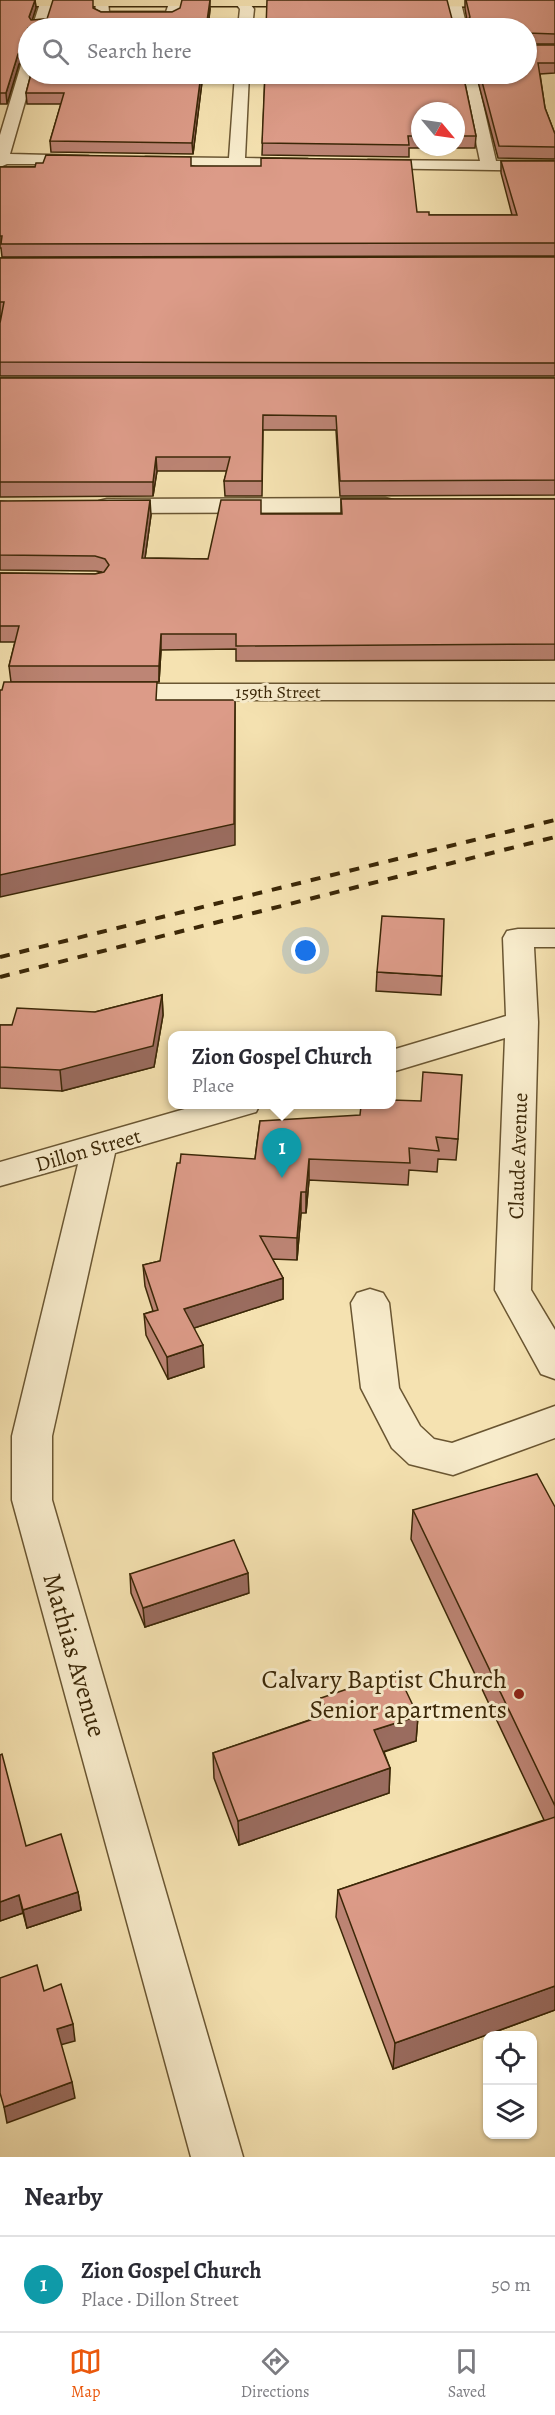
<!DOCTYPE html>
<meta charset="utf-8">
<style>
body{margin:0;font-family:Alegreya,serif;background:#f2f2f3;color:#2b2b33}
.controls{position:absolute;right:18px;bottom:18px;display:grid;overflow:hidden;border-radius:12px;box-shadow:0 2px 4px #0004}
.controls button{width:54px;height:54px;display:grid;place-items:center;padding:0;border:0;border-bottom:2px solid #e1e1e2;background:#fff;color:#2b2b33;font:30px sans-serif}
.compass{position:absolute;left:411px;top:102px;width:54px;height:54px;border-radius:50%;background:#fff;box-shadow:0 2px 4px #0004;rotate:119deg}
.you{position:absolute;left:306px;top:951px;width:21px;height:21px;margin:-15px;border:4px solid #fff;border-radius:50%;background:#1a73e8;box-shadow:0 0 0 9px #1a73e833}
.badge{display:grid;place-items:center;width:39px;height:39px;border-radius:50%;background:#ea580c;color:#fff;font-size:20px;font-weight:700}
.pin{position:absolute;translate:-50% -50px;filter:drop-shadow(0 2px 3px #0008)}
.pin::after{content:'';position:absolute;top:32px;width:21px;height:18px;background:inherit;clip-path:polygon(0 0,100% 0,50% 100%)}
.popup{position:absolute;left:168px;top:1031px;width:228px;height:78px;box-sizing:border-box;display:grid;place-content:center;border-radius:12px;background:#fff;filter:drop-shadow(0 2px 4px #0005);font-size:20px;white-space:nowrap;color:#7c7c81}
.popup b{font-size:22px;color:#2b2b33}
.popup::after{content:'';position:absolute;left:50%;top:100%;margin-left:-12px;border:12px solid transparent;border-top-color:#fff}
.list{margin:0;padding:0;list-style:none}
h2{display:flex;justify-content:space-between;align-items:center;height:78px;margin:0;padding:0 24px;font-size:26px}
h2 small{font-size:20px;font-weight:400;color:#7c7c81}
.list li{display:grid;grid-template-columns:39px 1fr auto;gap:18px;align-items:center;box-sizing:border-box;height:96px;padding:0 24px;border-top:2px solid #e1e1e2}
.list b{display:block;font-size:22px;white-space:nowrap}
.list p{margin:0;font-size:20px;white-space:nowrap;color:#7c7c81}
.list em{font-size:20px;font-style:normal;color:#7c7c81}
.icon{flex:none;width:33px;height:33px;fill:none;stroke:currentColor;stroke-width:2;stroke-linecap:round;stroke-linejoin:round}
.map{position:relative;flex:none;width:555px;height:2157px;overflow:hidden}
.search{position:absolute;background:#fff;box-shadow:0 2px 4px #0004;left:18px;right:18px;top:18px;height:66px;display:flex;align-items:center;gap:15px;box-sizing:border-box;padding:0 21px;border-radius:33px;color:#7c7c81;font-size:22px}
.sheet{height:174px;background:#fff}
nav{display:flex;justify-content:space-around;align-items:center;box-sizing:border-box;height:84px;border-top:2px solid #e1e1e2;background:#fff;font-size:16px;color:#7c7c81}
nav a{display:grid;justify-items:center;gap:3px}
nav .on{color:#ea580c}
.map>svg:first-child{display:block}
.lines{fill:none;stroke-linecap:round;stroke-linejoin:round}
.minor-casing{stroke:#6a5632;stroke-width:3}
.major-casing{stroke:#3b2707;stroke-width:3}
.minor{fill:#f8eccc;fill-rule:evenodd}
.major{fill:#f5e2b1;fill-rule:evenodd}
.rail{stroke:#3b2707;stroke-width:4;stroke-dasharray:10 10;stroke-linecap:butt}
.wall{fill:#bd8575;stroke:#3b2707;stroke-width:1.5;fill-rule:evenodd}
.shaded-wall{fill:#9a6c5f;stroke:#3b2707;stroke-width:1.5}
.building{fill:#dc9b88;stroke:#3b2707;stroke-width:1.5}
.poi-dot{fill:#8f2418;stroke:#f8eccc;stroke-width:2}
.labels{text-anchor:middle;stroke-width:6;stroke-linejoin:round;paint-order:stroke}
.far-street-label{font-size:18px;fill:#3b2707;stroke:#f8eccc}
.street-label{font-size:21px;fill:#3b2707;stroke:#f8eccc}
.near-street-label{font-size:26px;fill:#3b2707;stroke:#f8eccc}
.near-poi-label{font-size:26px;fill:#3b2707;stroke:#f8eccc;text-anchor:end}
</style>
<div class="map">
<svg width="555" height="2157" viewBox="0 0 555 2157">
<rect width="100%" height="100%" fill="#f5e2b1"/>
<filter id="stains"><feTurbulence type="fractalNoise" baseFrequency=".00333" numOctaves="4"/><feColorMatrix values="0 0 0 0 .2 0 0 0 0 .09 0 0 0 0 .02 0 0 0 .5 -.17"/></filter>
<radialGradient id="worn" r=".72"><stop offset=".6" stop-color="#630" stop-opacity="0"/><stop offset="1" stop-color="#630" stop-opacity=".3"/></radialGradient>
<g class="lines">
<g class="minor-casing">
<g id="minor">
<polygon points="41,0 54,1 46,28 32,28"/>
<polygon points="96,0 108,0 109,12 166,12 170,0 183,1 179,16 172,20 102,20 95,16"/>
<polygon points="233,0 247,0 254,9 252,28 238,28 240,9"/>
<polygon points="449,0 458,0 461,3 467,28 453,28 447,3"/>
<polygon points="28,61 28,74 33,74 10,154 88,156 94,158 96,161 94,164 7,164 0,167 0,135 21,65"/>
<polygon points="235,74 249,74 245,158 307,159 313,161 315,164 313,167 140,165 138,162 140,159 146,157 229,158"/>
<polygon points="462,74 476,74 496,161 555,161 555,171 362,168 360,165 368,160 480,161"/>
<polygon points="385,498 393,500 396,505 393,510 385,512 107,513 99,511 96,506 99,501 107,499"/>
<polygon points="113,684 555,684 555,700 113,700 104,698 100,692 104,686"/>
<polygon points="518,929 555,929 555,947 534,947 538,1022 531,1290 555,1330 555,1379 541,1374 495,1290 505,1038 392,1072 392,1050 506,1016 503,938 507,931"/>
<polygon points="202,1104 260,1104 256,1112 115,1153 52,1436 52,1500 243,2157 191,2157 12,1500 12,1436 78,1164 0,1186 0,1162"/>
<polygon points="370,1289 383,1293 389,1303 399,1388 420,1426 434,1439 452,1443 555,1406 555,1438 453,1475 409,1464 392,1448 361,1388 351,1303 357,1293"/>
</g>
</g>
<g class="major-casing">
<g id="major">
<polygon points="0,0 318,0 320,2 313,6 0,6"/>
<polygon points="399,0 555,0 555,7 404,6 399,5"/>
</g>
</g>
<use href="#minor" class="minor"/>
<use href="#major" class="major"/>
<g class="rail">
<polyline points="0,957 555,820"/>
<polyline points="0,977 555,837"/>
</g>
</g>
<g class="wall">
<polygon points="0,0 35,0 36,8 32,20 47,19 93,8 101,12 172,12 210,9 208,28 28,28 28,60 19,64 7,104 0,104"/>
<polygon points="465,0 555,0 555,44 526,44 526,28 452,19 467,20 465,9"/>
<polygon points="555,45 555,73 540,74 545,108 555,134 555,159 498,158 476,74 526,74"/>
<polygon points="31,74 203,74 193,154 51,152 50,141 61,104 27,104 26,93"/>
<path d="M 265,74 L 463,74 L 476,136 L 475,148 L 409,148 L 409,157 L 262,155 ZM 420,111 L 456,111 L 456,147 L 420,147 Z"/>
<polygon points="501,161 555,161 555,256 2,257 1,248 0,248 0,167 192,166 429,215 512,215 501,173"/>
<polygon points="555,257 555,376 0,376 0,323 1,316 0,316 0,258"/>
<polygon points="0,378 555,378 555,495 340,496 336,430 263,430 262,496 225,496 224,481 227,471 157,471 153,496 0,497"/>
<polygon points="341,499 555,499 555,660 236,661 236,649 161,650 159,682 11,682 9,666 15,642 0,642 0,573 95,574 102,572 96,571 0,570 0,501 151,515 145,558 208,559 261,514 341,514"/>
<polygon points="377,972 442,976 441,995 376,991"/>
<polygon points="162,995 163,1015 154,1067 62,1091 0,1088 0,1025 12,1025 95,1012"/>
<polygon points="260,1121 458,1139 456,1160 438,1159 437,1172 409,1170 408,1185 309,1180 306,1213 301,1213 297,1260 272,1259 283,1278 283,1299 194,1328 204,1367 168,1379 146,1335 144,1314 153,1311 145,1286 143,1265 160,1261 255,1159"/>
<polygon points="555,1507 555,2010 393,2069 336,1917 338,1890 544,1820 411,1539 413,1510"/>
<polygon points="130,1574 249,1593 145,1627 131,1593"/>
<polygon points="321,1698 418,1716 416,1741 384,1752 390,1768 389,1793 239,1845 214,1778 213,1753 321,1716"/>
<polygon points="26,1846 78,1892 81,1910 27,1928 23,1913 0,1921"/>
</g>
<g class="shaded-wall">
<polygon points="35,0 36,8 30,27 29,17"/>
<polygon points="210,0 210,9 208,28 206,28"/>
<polygon points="28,48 28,59 19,64 7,104 6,93 18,54"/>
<polygon points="201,74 203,74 193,154 192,143"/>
<polygon points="156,457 157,471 153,496 153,482"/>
<polygon points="150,500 151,515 143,573 142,558"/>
<polygon points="161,634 161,650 159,682 159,666"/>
<polygon points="235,700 235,845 0,897 0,875"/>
<polygon points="162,995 163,1015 154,1067 62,1091 60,1070"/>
<polygon points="309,1159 309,1180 306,1213 306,1192"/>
<polygon points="301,1192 301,1213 297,1260 297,1238"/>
<polygon points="283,1278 283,1299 185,1331 184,1309"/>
<polygon points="203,1345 204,1367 168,1379 167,1357"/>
<polygon points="248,1573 249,1593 145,1627 143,1608"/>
<polygon points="418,1716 416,1741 373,1755 374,1730"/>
<polygon points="390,1768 389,1793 239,1845 238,1821"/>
<polygon points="78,1892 81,1910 27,1928 23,1910"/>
<polygon points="19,1895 23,1913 0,1921 0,1902"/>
<polygon points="555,1986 555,2010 393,2069 395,2043"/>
<polygon points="73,2024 75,2041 60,2045 57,2029"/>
<polygon points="72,2082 75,2098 7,2123 4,2107"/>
</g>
<g class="building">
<polygon points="0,0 35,0 29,17 31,20 47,19 53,0 93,0 93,8 101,12 172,12 180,8 182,0 210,0 206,28 28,28 28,54 28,48 18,54 6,93 0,93"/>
<polygon points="267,0 447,0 452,19 468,20 470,17 466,0 555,0 555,34 527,33 526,35 526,28 266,28"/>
<polygon points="526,45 555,45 555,63 538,63 545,108 555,134 555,147 499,146 480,74 526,74"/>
<polygon points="31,74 201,74 192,143 50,141 64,93 26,93"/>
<polygon points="265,74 463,74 476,136 456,136 456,111 420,111 420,136 408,136 409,145 262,143"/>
<polygon points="46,155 191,157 191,166 261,166 261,158 411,160 417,212 429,212 429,215 517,215 501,161 555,161 555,243 1,244 2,236 0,236 0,167 35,167 36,163 43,163"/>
<polygon points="555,257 555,363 0,362 0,323 4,302 0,302 0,258"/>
<polygon points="0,378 555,378 555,480 340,481 336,416 263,415 262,481 224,481 230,457 156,457 153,482 0,482"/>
<polygon points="341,499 555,499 555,644 236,646 236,634 161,634 159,666 9,666 19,626 0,626 0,573 95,574 104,572 109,565 105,559 95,556 0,555 0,501 150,500 142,558 208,559 221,500 261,500 261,514 342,514"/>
<polygon points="4,682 157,682 156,700 235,700 234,824 0,875 0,690 2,690"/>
<polygon points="382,916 444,919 442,976 377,972"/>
<polygon points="162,995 153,1046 60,1070 0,1067 0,1025 12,1025 17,1008 95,1012"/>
<polygon points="423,1072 462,1075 458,1139 436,1137 439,1151 409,1148 410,1163 309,1159 306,1192 301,1192 297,1238 260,1236 283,1278 184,1309 203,1345 167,1357 144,1314 158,1310 143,1265 160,1261 177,1163 180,1163 181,1154 255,1159 260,1121 360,1115 361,1106 366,1107 366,1104 392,1104 392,1100 421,1101"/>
<polygon points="537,1474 555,1507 555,1806 413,1510"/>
<polygon points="234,1540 248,1573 143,1608 130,1574"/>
<polygon points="397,1672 418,1716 374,1730 390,1768 238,1821 213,1753 328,1714 321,1698"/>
<polygon points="2,1754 26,1846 61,1834 78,1892 23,1910 19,1895 0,1902 0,1755"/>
<polygon points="555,1817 555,1986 395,2043 338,1890"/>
<polygon points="37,1965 44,1991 61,1984 73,2024 57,2029 72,2082 4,2107 0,2093 0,1978"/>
</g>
<circle class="poi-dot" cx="519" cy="1694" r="6"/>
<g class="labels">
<g class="far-street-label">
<text x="278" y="698">159th Street</text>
</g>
<g class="street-label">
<text transform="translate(88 1150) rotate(-16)" y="7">Dillon Street</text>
<text transform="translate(518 1156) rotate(-88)" y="7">Claude Avenue</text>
</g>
<g class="near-street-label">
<text transform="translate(75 1655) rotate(74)" y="9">Mathias Avenue</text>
</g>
<g class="near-poi-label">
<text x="507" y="1688">Calvary Baptist Church<tspan x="507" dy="30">Senior apartments</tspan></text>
</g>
</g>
<rect width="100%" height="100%" filter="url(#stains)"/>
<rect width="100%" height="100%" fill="url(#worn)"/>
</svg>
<div class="controls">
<button><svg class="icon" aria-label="locate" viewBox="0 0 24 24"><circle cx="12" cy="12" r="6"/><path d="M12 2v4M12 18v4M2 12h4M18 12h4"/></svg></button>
<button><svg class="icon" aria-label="layers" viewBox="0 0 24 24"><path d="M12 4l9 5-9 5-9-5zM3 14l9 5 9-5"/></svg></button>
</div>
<svg class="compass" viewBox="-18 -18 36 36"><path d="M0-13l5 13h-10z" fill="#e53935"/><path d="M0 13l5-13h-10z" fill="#7c7c81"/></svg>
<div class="you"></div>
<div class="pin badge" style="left:282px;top:1178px;background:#0f9aa8">1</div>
<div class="popup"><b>Zion Gospel Church</b>Place</div>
<div class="search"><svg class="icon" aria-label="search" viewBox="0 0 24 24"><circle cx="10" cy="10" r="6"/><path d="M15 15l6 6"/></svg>Search here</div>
</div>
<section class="sheet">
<h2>Nearby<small></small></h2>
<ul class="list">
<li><span class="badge" style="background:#0f9aa8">1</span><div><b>Zion Gospel Church</b><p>Place · Dillon Street</p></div><em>50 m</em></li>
</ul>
</section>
<nav>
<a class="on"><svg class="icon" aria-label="map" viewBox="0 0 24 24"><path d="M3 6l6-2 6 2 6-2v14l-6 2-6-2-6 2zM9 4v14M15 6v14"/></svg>Map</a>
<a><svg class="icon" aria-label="directions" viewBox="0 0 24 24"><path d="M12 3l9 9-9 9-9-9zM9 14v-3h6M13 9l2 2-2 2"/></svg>Directions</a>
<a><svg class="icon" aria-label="saved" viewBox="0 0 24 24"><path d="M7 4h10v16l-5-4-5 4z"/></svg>Saved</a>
</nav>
